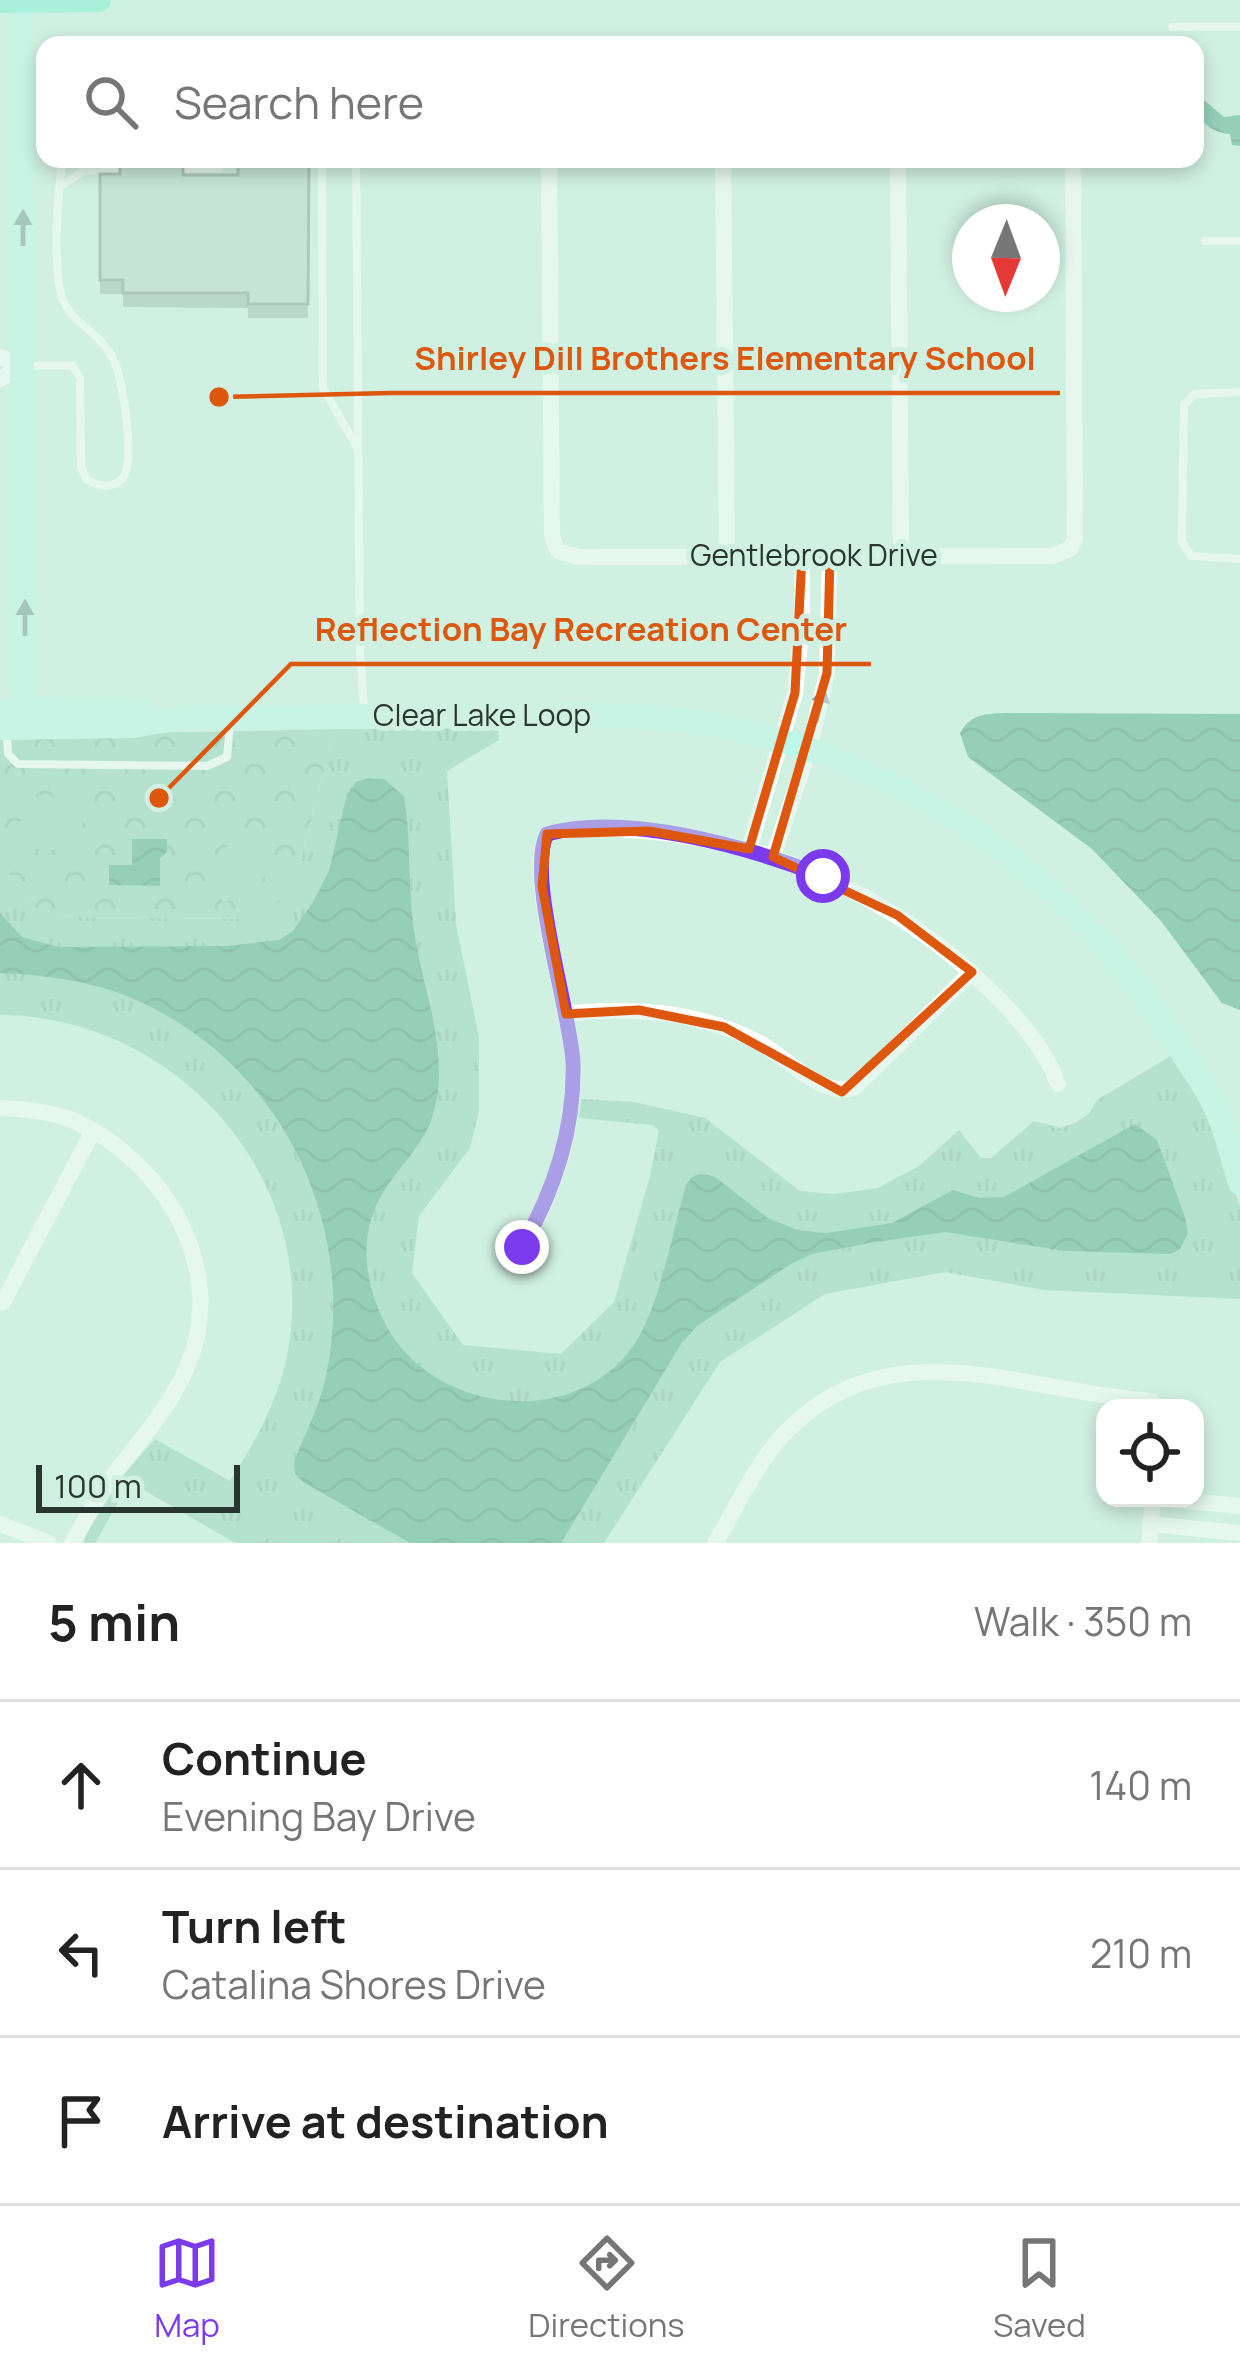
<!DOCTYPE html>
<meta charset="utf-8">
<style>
body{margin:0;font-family:Manrope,sans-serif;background:#f2f2f2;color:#222}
.controls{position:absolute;right:36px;bottom:36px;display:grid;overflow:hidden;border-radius:24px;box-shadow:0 6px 18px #0003}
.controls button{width:108px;height:108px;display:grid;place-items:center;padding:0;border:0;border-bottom:3px solid #e0e0e0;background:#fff;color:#222;font:60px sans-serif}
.compass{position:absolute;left:952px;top:204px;width:108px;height:108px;border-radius:50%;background:#fff;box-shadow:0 6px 18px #0003;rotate:181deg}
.scale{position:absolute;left:36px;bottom:30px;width:204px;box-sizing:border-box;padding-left:12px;border:6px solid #293530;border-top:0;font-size:33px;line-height:42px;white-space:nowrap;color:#293530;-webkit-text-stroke:9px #d0f0e2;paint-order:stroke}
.stop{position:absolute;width:36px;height:36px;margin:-27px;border:9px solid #7c3aed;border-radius:50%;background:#fff}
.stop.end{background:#7c3aed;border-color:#fff;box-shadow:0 3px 12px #0008}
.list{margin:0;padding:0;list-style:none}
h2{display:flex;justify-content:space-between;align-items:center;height:156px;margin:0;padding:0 48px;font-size:51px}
h2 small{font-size:39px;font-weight:400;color:#767676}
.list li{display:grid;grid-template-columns:78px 1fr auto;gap:36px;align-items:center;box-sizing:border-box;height:168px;padding:0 48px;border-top:3px solid #e0e0e0}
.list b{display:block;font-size:45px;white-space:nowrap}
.list p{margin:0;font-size:39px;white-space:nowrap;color:#767676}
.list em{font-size:39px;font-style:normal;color:#767676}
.icon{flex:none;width:66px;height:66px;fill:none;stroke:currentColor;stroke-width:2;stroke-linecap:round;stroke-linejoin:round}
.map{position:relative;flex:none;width:1240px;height:1543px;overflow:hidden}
.search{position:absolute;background:#fff;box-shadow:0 6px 18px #0003;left:36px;right:36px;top:36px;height:132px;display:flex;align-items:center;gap:30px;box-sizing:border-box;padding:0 42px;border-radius:24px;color:#767676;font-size:45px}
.sheet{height:660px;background:#fff}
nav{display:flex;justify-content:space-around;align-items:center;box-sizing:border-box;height:168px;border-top:3px solid #e0e0e0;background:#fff;font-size:33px;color:#767676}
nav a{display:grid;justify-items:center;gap:6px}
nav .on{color:#7c3aed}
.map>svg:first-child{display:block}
.grass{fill:url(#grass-tufts)}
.park{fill:url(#park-crowns)}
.pitch{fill:#93d0b8}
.water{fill:url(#water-waves)}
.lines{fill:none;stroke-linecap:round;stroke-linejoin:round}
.lane{stroke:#fff;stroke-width:8}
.street{stroke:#fff;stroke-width:16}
.secondary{stroke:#bcf8e8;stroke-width:24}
.primary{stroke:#78f0d0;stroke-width:24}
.wall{fill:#9eb8ad}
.building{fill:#b8d6c9;stroke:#81968d;stroke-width:3}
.oneway{fill:#72968c}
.oneway2{fill:#949a98}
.route{stroke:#7c3aed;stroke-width:15}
.marked{fill:none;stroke:#de570e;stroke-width:9;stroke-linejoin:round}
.labels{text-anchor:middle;stroke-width:10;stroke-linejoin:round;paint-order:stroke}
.street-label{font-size:30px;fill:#293530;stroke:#d0f0e2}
.leader{fill:none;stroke:#de570e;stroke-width:4.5}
.callout-dot{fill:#de570e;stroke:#d0f0e2;stroke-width:4.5}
.callout-label{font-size:33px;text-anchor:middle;font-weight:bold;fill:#de570e;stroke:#d0f0e2;stroke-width:10;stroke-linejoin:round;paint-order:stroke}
</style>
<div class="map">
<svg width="1240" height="1543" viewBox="0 0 1240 1543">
<defs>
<pattern id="grass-tufts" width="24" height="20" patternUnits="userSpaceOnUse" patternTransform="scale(3)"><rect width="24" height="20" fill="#93d0b8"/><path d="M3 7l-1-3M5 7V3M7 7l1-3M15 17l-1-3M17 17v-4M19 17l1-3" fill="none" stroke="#7fb39e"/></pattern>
<pattern id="park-crowns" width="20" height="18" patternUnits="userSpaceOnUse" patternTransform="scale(3)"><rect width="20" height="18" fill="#93d0b8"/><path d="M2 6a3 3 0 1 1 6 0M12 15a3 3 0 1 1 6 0" fill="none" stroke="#7fb39e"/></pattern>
<pattern id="water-waves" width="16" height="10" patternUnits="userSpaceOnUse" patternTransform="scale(3)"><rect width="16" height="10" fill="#4fa688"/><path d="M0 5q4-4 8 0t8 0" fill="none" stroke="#428870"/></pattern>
</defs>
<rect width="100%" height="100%" fill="#d0f0e2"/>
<path class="grass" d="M 498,728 L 499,740 L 447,771 L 456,924 L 479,1037 L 479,1110 L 470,1148 L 419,1216 L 412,1273 L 463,1345 L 561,1354 L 614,1302 L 650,1176 L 659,1131 L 653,1125 L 579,1118 L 581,1099 L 634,1102 L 705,1118 L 800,1191 L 834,1194 L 878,1188 L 919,1166 L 959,1130 L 981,1158 L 991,1158 L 1034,1121 L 1060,1128 L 1075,1123 L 1089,1114 L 1097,1100 L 1174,1054 L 1207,1113 L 1240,1206 L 1240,1299 L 1044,1290 L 945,1272 L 825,1294 L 720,1362 L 604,1543 L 235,1543 L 130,1482 L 95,1543 L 84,1543 L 85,1536 L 124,1474 L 155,1439 L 230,1481 C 259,1436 283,1392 290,1338 C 312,1166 169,1016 0,1015 L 0,860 L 33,907 L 71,917 L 248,919 L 300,863 L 335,729 Z"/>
<polygon class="park" points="335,729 300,863 279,902 248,919 71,917 33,907 0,860 0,736"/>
<g class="pitch">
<polygon points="21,797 83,798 82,851 20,849"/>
<polygon points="241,836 245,836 270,873 224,903 200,866"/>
</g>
<g class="water">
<path d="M 1205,101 L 1224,117 L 1240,115 L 1240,146 L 1232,145 L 1230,134 C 1214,133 1201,124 1197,109 Z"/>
<path d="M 1004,713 L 1240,714 L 1240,1010 L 1222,1003 L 1161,921 L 1092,849 L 968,757 L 960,733 C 971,714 984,714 1004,713 Z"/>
<path d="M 368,778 L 384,779 L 404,796 C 411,838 408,881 413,923 C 420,984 451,1050 434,1111 C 426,1142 403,1162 386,1188 C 357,1230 363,1282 386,1325 C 434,1416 581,1431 637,1340 C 662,1298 672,1232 686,1185 C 694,1172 701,1172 715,1177 L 768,1218 L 797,1230 L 826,1233 L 892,1223 L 953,1190 L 979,1198 L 1004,1197 L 1135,1124 L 1157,1140 L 1185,1217 L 1188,1234 L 1180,1249 L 1171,1254 L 1066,1251 L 945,1232 L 870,1243 L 812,1254 L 791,1264 L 697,1326 L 681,1344 L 561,1543 L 410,1543 L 303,1482 L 295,1474 L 294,1462 C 305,1433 320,1406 326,1376 C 357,1228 286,1075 151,1007 C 104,983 52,975 0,973 L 0,913 L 22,937 L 57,947 L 227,946 L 279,940 L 293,931 L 313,902 L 329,871 L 347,794 L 356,782 Z"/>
<polygon points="132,839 167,839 167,852 160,858 160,886 109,885 109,865 132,865"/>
</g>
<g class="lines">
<g class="lane">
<polyline points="1172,27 1240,27"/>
<polyline points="322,159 323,388 357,447"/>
<polyline points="356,159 360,651 364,709"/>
<polyline points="176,168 219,168 225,159"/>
<polyline points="61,185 84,171 125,168"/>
<polyline points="1205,241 1240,241"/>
<path d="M 25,366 L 72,365 L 80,378 L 81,467 L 87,480 C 99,486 109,489 121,480 C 137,467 123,383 115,363 C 104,332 66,324 60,290 C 53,247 58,202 62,159"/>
<polyline points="1240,392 1195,394 1184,405 1182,542 1191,556 1240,559"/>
<polyline points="7,730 8,754 18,764 207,766 227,757 230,724"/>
</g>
<g class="street">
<polyline points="549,159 552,536 558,551 578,557 1052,556 1070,549 1075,539 1073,159"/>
<polyline points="723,159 727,556"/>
<polyline points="898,159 901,555"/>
<polyline points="0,357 23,366"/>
<polyline points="0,379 23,366"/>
<polyline points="749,849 795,693 802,620 802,556"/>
<polyline points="773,857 809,749 827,673 830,556"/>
<path d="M 566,1014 C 633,1006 698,1011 758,1042 C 787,1057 823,1100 855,1087 L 972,972"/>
<path d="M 0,1108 C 23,1109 50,1111 72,1120 C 163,1159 230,1269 187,1367 C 170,1407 141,1439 115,1473 C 98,1494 86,1519 72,1543"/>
<path d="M 522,1247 C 555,1191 575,1128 573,1062 C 570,1010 525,873 547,834 C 574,827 602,828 629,830 C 764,838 892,894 989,989 C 1017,1017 1044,1046 1058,1084"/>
<polyline points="3,1302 93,1131"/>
<polyline points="1156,1498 1240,1506"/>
<polyline points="0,1524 49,1543"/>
<polyline points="1150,1524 1240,1533"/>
<path d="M 715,1543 C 737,1507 755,1465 784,1434 C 888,1323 1027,1393 1152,1401 L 1154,1408"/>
<polyline points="1149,1543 1153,1498"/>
</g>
<g class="secondary">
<polyline points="9,709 142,711"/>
<polyline points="4,722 6,728 23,709 21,0"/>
<path d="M 0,728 L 133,726 L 179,718 C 286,717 392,716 499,716 C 574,716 652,711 726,727 C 914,766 1076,880 1176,1043 C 1190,1065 1208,1089 1218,1113 C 1227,1136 1233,1160 1240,1183"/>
</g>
<polyline class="primary" points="0,1 99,0"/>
</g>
<polygon class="wall" points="271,161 309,161 308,318 248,318 248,308 123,307 123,294 100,294 100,174 238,175"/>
<polygon class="building" points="238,159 309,161 308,304 248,304 248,293 123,293 123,280 100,280 100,174 120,174 120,164 183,164 183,175 238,175"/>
<defs><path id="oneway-solid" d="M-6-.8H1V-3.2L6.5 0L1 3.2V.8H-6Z" transform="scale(3)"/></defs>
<g class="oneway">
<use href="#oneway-solid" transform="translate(23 228) rotate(-90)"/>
<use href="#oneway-solid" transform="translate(25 618) rotate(-90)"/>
</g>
<use class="oneway2" href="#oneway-solid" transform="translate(820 705) rotate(-77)"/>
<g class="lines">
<path class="route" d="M 522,1247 C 554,1191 575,1128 573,1062 C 570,1010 526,874 547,834 C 627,812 748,847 823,876"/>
</g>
<path d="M0 0H1240V1543H0ZM 802,556 L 830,556 L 827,673 L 773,857 L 897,915 L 972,972 L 842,1092 L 724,1027 L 639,1010 L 566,1014 L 542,886 L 547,834 L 649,831 L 749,849 L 795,693 Z" fill="#d0f0e2" fill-opacity=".55" fill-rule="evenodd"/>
<path class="marked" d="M 802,556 L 830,556 L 827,673 L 773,857 L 897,915 L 972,972 L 842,1092 L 724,1027 L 639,1010 L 566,1014 L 542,886 L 547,834 L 649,831 L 749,849 L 795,693 Z"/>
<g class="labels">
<g class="street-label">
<text x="814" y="566">Gentlebrook Drive</text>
<text x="482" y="726">Clear Lake Loop</text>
</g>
</g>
<path class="leader" d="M219 397L390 393H1060M159 798L291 664H871"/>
<g class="callout-dot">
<circle cx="219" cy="397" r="12"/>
<circle cx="159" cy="798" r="12"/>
</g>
<g class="callout-label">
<text x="725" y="370">Shirley Dill Brothers Elementary School</text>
<text x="581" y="641">Reflection Bay Recreation Center</text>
</g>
</svg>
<div class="controls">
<button><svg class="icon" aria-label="locate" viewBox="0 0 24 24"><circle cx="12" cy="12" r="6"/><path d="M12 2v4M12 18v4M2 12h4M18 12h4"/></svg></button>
</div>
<svg class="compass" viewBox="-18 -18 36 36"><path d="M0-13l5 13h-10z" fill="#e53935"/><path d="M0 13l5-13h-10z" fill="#767676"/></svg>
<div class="scale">100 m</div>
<div class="stop" style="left:823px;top:876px"></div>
<div class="stop end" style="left:522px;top:1247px"></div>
<div class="search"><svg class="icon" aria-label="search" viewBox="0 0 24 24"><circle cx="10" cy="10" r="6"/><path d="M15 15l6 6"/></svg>Search here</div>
</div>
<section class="sheet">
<h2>5 min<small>Walk · 350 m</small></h2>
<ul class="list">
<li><svg class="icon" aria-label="ahead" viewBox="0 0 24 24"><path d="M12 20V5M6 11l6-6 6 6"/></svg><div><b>Continue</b><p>Evening Bay Drive</p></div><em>140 m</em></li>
<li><svg class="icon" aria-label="left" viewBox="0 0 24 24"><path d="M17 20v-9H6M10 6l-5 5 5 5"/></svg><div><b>Turn left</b><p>Catalina Shores Drive</p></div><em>210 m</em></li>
<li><svg class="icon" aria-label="arrive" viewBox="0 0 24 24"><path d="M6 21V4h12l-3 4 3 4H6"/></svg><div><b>Arrive at destination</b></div></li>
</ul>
</section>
<nav>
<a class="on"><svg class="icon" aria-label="map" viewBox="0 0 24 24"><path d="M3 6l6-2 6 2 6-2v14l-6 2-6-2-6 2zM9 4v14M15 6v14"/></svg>Map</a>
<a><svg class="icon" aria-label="directions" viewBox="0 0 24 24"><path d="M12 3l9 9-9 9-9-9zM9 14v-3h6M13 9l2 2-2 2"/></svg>Directions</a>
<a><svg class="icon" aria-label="saved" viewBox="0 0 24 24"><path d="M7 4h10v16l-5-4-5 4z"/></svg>Saved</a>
</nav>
